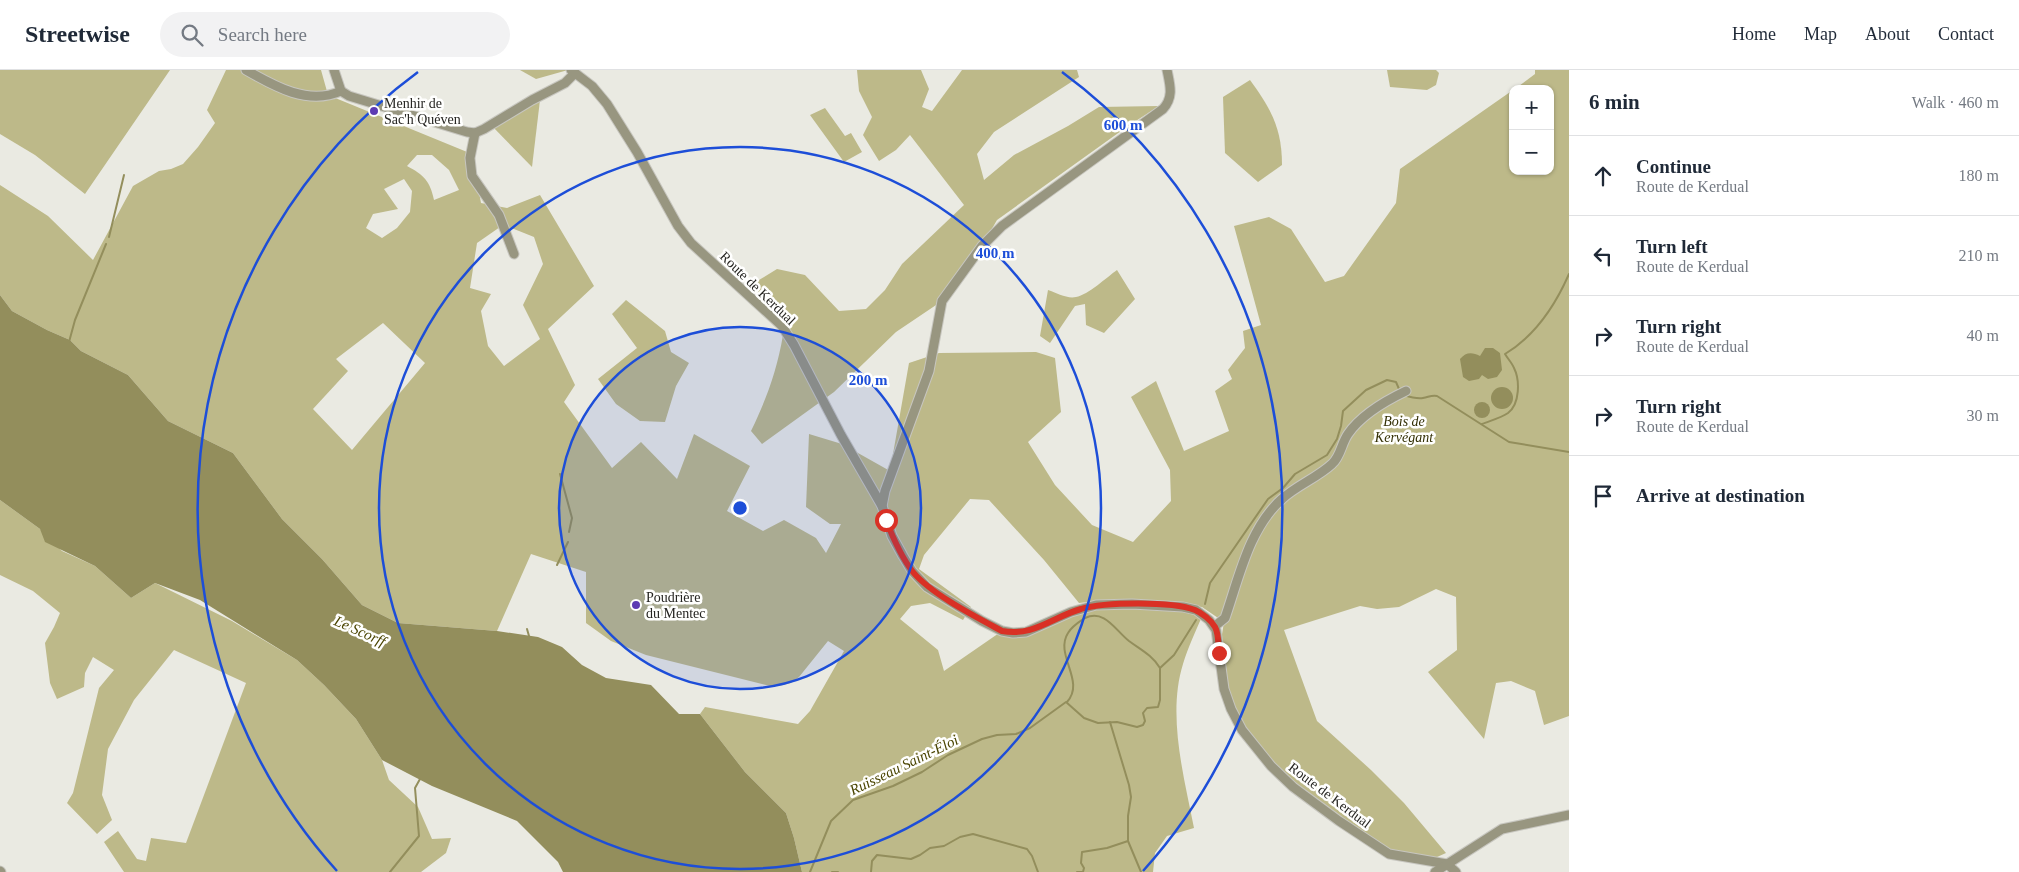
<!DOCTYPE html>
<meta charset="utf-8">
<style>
body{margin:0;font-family:Georgia,serif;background:#f2f2f3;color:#1f2937}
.controls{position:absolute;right:15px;top:15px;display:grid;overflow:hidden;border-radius:10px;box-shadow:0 1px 4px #0004}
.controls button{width:45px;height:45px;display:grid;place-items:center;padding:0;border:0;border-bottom:1px solid #e0e1e3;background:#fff;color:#1f2937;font:25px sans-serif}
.stop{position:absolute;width:15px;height:15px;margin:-11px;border:4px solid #d93025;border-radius:50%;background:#fff}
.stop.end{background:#d93025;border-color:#fff;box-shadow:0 1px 5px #0008}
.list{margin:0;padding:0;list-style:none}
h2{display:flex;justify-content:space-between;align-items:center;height:65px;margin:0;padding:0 20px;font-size:21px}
h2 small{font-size:16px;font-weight:400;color:#747a83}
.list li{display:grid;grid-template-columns:32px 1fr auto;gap:15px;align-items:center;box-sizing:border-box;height:80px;padding:0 20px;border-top:1px solid #e0e1e3}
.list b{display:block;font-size:19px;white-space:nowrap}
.list p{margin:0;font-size:16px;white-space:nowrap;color:#747a83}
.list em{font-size:16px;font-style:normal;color:#747a83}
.icon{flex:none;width:28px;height:28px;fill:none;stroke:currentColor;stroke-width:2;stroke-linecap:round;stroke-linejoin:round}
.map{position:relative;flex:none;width:1569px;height:802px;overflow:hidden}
header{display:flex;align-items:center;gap:30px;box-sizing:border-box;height:70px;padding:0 25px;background:#fff;border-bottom:1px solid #e0e1e3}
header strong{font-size:24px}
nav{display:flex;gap:28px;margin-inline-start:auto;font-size:18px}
.search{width:350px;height:45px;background:#f2f2f3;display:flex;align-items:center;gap:12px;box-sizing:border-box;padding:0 18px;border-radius:28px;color:#747a83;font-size:19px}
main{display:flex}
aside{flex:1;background:#fff}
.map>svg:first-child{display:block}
.green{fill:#bdb989;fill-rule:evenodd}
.water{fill:#938e5c}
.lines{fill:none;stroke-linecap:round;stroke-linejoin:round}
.stream{stroke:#938e5c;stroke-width:2}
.minor-casing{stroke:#c7c6bf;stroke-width:11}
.minor{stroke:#989680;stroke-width:9}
.route{stroke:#d93025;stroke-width:6}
.ring{fill:none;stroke:#1d4ed8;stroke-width:2.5}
.poi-dot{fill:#5d3bb3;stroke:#fffffe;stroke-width:2}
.labels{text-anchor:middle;stroke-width:5;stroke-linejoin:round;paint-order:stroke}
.poi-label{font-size:14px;fill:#252421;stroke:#fffffe;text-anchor:start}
.street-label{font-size:14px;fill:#252421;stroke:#fffffe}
.park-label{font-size:14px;font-style:italic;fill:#332f04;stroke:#fffffe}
.water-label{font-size:15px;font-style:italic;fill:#4a4401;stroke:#fffffe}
.centre{fill:#1d4ed8;stroke:#fffffe;stroke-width:2.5}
.ring-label{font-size:15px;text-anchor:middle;font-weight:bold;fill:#1d4ed8;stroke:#fffffe;stroke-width:5;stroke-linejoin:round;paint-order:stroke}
</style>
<header>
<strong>Streetwise</strong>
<div class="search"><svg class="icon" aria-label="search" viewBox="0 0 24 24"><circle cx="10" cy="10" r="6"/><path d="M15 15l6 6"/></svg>Search here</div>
<nav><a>Home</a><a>Map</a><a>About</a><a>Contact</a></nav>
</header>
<main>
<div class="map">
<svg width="1569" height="802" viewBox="0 0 1569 802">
<rect width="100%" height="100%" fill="#eaeae2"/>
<g class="green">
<polygon points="0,0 170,0 85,124 35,85 0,64"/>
<path d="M 226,0 L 321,0 L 328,25 L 472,84 L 481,133 L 507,138 L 540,125 L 594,216 L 548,259 L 575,315 L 564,332 L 612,398 L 641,372 L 677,409 L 694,364 L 750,396 L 727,441 L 763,461 L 784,450 L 816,468 L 826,483 L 841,454 L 830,454 L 806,437 L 809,364 L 842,374 L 890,401 L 909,293 L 939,283 L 1036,282 L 1055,288 L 1061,342 L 1028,372 L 1055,415 L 1092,455 L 1133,472 L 1171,431 L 1170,400 L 1131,327 L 1156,311 L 1184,381 L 1229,361 L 1215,321 L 1232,309 L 1228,300 L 1245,278 L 1243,261 L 1261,255 L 1234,156 L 1269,147 L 1291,159 L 1325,212 L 1344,206 L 1396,133 L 1400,99 L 1513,20 L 1513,101 L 1550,101 L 1550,19 L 1515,19 L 1535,4 L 1535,0 L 1569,0 L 1569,646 L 1544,655 L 1535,621 L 1511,611 L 1496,613 L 1484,669 L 1428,602 L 1457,580 L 1456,527 L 1436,519 L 1399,537 L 1377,539 L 1360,536 L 1284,560 L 1317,651 L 1371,700 L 1404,733 L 1446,783 L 1428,791 L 1389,784 L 1271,696 L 1231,639 L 1219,583 L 1224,552 L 1202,537 L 1105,530 L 1079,533 L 1044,490 L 989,430 L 970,429 L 924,485 L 919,499 L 971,537 L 963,550 L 930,533 L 911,536 L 900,549 L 938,580 L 944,601 L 1002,561 L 1013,563 L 1071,542 L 1132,534 L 1203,544 C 1196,561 1188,577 1183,594 C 1167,645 1184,707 1194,758 L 1167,766 L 1155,783 L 1153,802 L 802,802 L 794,768 L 786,743 L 745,702 L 700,644 L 705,637 L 798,654 L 810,641 L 844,581 L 828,571 L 799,607 L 791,613 L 779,616 L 770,616 L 646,585 L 611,571 L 586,553 L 586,502 L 531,484 L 497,561 L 398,553 L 362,535 L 322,489 L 282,449 L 233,383 L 168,351 L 128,305 L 81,281 L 70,270 L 47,260 L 12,241 L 0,225 L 0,115 L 48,146 L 93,190 L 133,116 L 159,101 L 171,99 L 183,94 L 198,77 L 215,53 L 207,40 ZM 417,85 L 432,85 L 449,100 L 459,120 L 434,130 C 430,111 424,105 407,96 ZM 404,109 L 412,121 L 410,142 L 397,158 L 382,168 L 366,158 L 373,144 L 398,139 L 384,119 ZM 500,157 L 514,159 L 534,167 L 543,194 L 523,235 L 540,269 L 504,296 L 488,276 L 481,241 L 491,224 L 470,218 L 477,173 ZM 383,253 L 425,293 L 352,380 L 313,339 L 348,301 L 336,289 Z"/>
<polygon points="520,0 568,0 536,9"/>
<path d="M 857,0 L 921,0 L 929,19 L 922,37 L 932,41 L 962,0 L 1077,0 L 1079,7 L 994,62 L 977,84 L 984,110 L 1014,85 L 1068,56 L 1099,37 L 1159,36 L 1128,56 L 997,150 L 982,176 L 942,231 L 896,262 L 834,322 L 762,374 L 751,361 C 767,328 777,300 783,265 L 759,230 L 754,213 L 777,199 L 805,205 L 839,241 L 866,239 L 885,220 L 902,194 L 964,135 L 910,65 L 896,80 L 879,91 L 863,65 L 872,47 L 859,21 Z"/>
<polygon points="1387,0 1436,0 1439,3 1436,15 1427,20 1390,17"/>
<path d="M 1250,10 C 1271,39 1282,58 1282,95 L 1258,112 L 1225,83 L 1223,27 Z"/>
<polygon points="540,30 532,97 492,56"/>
<polygon points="825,38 845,66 851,63 862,82 844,92 810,45"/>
<path d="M 1117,200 L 1135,229 L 1104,263 L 1086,255 L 1085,234 L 1075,236 L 1050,273 L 1040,266 L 1048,220 C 1057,223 1067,229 1076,227 C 1088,225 1107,207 1117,200 Z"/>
<polygon points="626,230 665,261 671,282 689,293 676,316 665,352 640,351 616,334 598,309 637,278 612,244"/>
<polygon points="0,430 40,459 62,481 95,496 131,528 155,513 232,551 297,590 324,615 356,649 382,690 389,710 418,737 432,769 451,768 446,783 421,802 124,802 104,772 118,761 137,789 146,791 151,768 186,773 246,613 174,580 134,630 108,679 102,725 112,750 97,764 67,733 73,723 99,618 114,600 93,587 85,603 84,617 57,629 50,613 45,573 54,557 60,543 33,521 0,505"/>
</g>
<g class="water">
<polygon points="0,225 12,241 47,260 70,270 81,281 128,305 168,351 233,383 282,449 322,489 362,535 398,553 497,561 538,567 562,577 582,595 606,608 651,615 679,644 700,644 745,702 786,743 794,768 802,802 563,802 558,792 517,751 432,716 382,690 356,649 324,615 297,590 200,530 155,513 131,528 95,496 45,472 40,459 0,430"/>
<path d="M 1485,278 L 1493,278 L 1500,283 L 1502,300 L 1497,307 L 1488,309 L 1482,305 L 1479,309 L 1469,311 L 1463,307 L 1460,289 C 1466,282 1472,282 1480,286 Z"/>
<circle cx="1502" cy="328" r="11"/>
<circle cx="1482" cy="340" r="8"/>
</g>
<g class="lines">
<g class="stream">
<polyline points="109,167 124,105"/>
<polyline points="69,272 75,250 106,174"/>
<path d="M 1404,325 C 1410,327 1417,329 1423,328 C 1429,327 1431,325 1437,326 L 1509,372 L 1569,382"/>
<path d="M 1482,354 C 1489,351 1501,348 1508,343 C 1520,334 1520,310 1514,298 C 1512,293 1508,289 1505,284 C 1535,266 1555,236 1569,204"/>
<polyline points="560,404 572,448 569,462"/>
<polyline points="557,495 568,472"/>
<polyline points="1205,534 1210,513 1268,429 1283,418 1295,404 1327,385 1337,369 1341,356 1343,341 1366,320 1387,310 1396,312 1399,319"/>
<polyline points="527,559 529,566"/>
<path d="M 1067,632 C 1086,611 1054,585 1068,563 C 1072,556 1079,552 1085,548 C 1105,539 1115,560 1129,571 C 1141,580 1152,585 1160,598"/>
<polyline points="1110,652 1129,715 1131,727 1128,746 1128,771 1141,802"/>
<polyline points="390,802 419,766 415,718 420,709"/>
<polyline points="810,802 831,751 853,730 893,716 922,702 948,685 982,669 997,665 1016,664 1030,658 1066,632 1084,648 1098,653 1117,652 1137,657 1143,655 1145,651 1143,643 1147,638 1158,637 1160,630 1160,598 1174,585 1196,550"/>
<polyline points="832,802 838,802"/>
<polyline points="871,802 872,791 877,785 911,789 920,785 930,778 944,776 960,767 973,764 1027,779 1032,786 1038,802"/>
<polyline points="1077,802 1083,802 1084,798 1081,793 1082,782 1107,778 1128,771"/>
</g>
<g class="minor-casing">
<g id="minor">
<path d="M 246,0 C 274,16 308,36 341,21 L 349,26 L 467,62 L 475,63 L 484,59 L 532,30 L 565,13 L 575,3"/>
<polyline points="334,0 341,21"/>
<polyline points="571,0 592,16 607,34 637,82 678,156 691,173 782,256 794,275 841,365 882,436 892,466 903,486 912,501 927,517 982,551 1002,561 1013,563 1026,562 1071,542 1096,535 1132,534 1183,537 1196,540 1209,550 1216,560 1224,619 1231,639 1242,660 1271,696 1293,717 1339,751 1389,784 1447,794 1456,802"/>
<polyline points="475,63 470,88 472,106 499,145 514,184"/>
<path d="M 882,436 L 885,421 L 929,301 L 942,231 L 982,176 L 1002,156 L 1163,39 C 1174,27 1170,15 1167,0"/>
<path d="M 1215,556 L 1225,548 C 1239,508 1249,458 1282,429 C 1297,415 1317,408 1332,394 C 1341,386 1341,374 1348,364 C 1361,345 1385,331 1406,321"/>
<polyline points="0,801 1,802"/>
<polyline points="1435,802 1502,759 1569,745"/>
</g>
</g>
<use href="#minor" class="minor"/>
</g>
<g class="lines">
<path class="route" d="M 886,450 C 893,468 901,487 913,502 C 931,524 976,547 1002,561 C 1034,567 1052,547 1081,539 C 1104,532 1172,531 1195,540 C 1202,543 1211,550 1215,557 C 1219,564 1218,575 1219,583"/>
</g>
<circle cx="740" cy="438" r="181" fill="#1d4ed8" fill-opacity=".12"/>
<g class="ring">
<circle cx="740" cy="438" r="181"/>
<circle cx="740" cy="438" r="361"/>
<path d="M337 801A542 542 0 0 1 418 2M1062 2A542 542 0 0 1 1143 801"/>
</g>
<g class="poi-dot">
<circle cx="374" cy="41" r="5"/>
<circle cx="636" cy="535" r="5"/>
</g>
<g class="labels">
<g class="poi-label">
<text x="384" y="38">Menhir de<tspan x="384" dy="16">Sac'h Quéven</tspan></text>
<text x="646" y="532">Poudrière<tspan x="646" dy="16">du Mentec</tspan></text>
</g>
<g class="street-label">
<text transform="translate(758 218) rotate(44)" y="5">Route de Kerdual</text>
<text transform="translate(1330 725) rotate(37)" y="5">Route de Kerdual</text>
</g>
<g class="park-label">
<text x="1404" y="356">Bois de<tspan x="1404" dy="16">Kervégant</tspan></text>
</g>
<g class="water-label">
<text transform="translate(360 561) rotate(24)" y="5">Le Scorff</text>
<text transform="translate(904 695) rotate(-26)" y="5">Ruisseau Saint-Éloi</text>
</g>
</g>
<circle cx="740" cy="438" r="8" class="centre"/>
<g class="ring-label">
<text x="1123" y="60">600 m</text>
<text x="995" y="188">400 m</text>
<text x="868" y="315">200 m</text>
</g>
</svg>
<div class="controls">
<button>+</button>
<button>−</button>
</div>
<div class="stop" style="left:886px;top:450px"></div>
<div class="stop end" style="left:1219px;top:583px"></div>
</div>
<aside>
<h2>6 min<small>Walk · 460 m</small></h2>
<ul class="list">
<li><svg class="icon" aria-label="ahead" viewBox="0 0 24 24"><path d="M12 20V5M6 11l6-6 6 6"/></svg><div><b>Continue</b><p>Route de Kerdual</p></div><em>180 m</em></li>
<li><svg class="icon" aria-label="left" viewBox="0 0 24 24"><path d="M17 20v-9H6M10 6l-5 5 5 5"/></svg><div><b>Turn left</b><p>Route de Kerdual</p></div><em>210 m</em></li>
<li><svg class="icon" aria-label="right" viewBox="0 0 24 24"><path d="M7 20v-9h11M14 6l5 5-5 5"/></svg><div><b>Turn right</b><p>Route de Kerdual</p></div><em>40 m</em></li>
<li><svg class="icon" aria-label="right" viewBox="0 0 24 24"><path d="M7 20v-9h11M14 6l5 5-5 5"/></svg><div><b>Turn right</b><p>Route de Kerdual</p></div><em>30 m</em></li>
<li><svg class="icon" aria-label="arrive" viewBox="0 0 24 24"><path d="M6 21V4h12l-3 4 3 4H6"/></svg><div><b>Arrive at destination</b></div></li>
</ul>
</aside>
</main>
